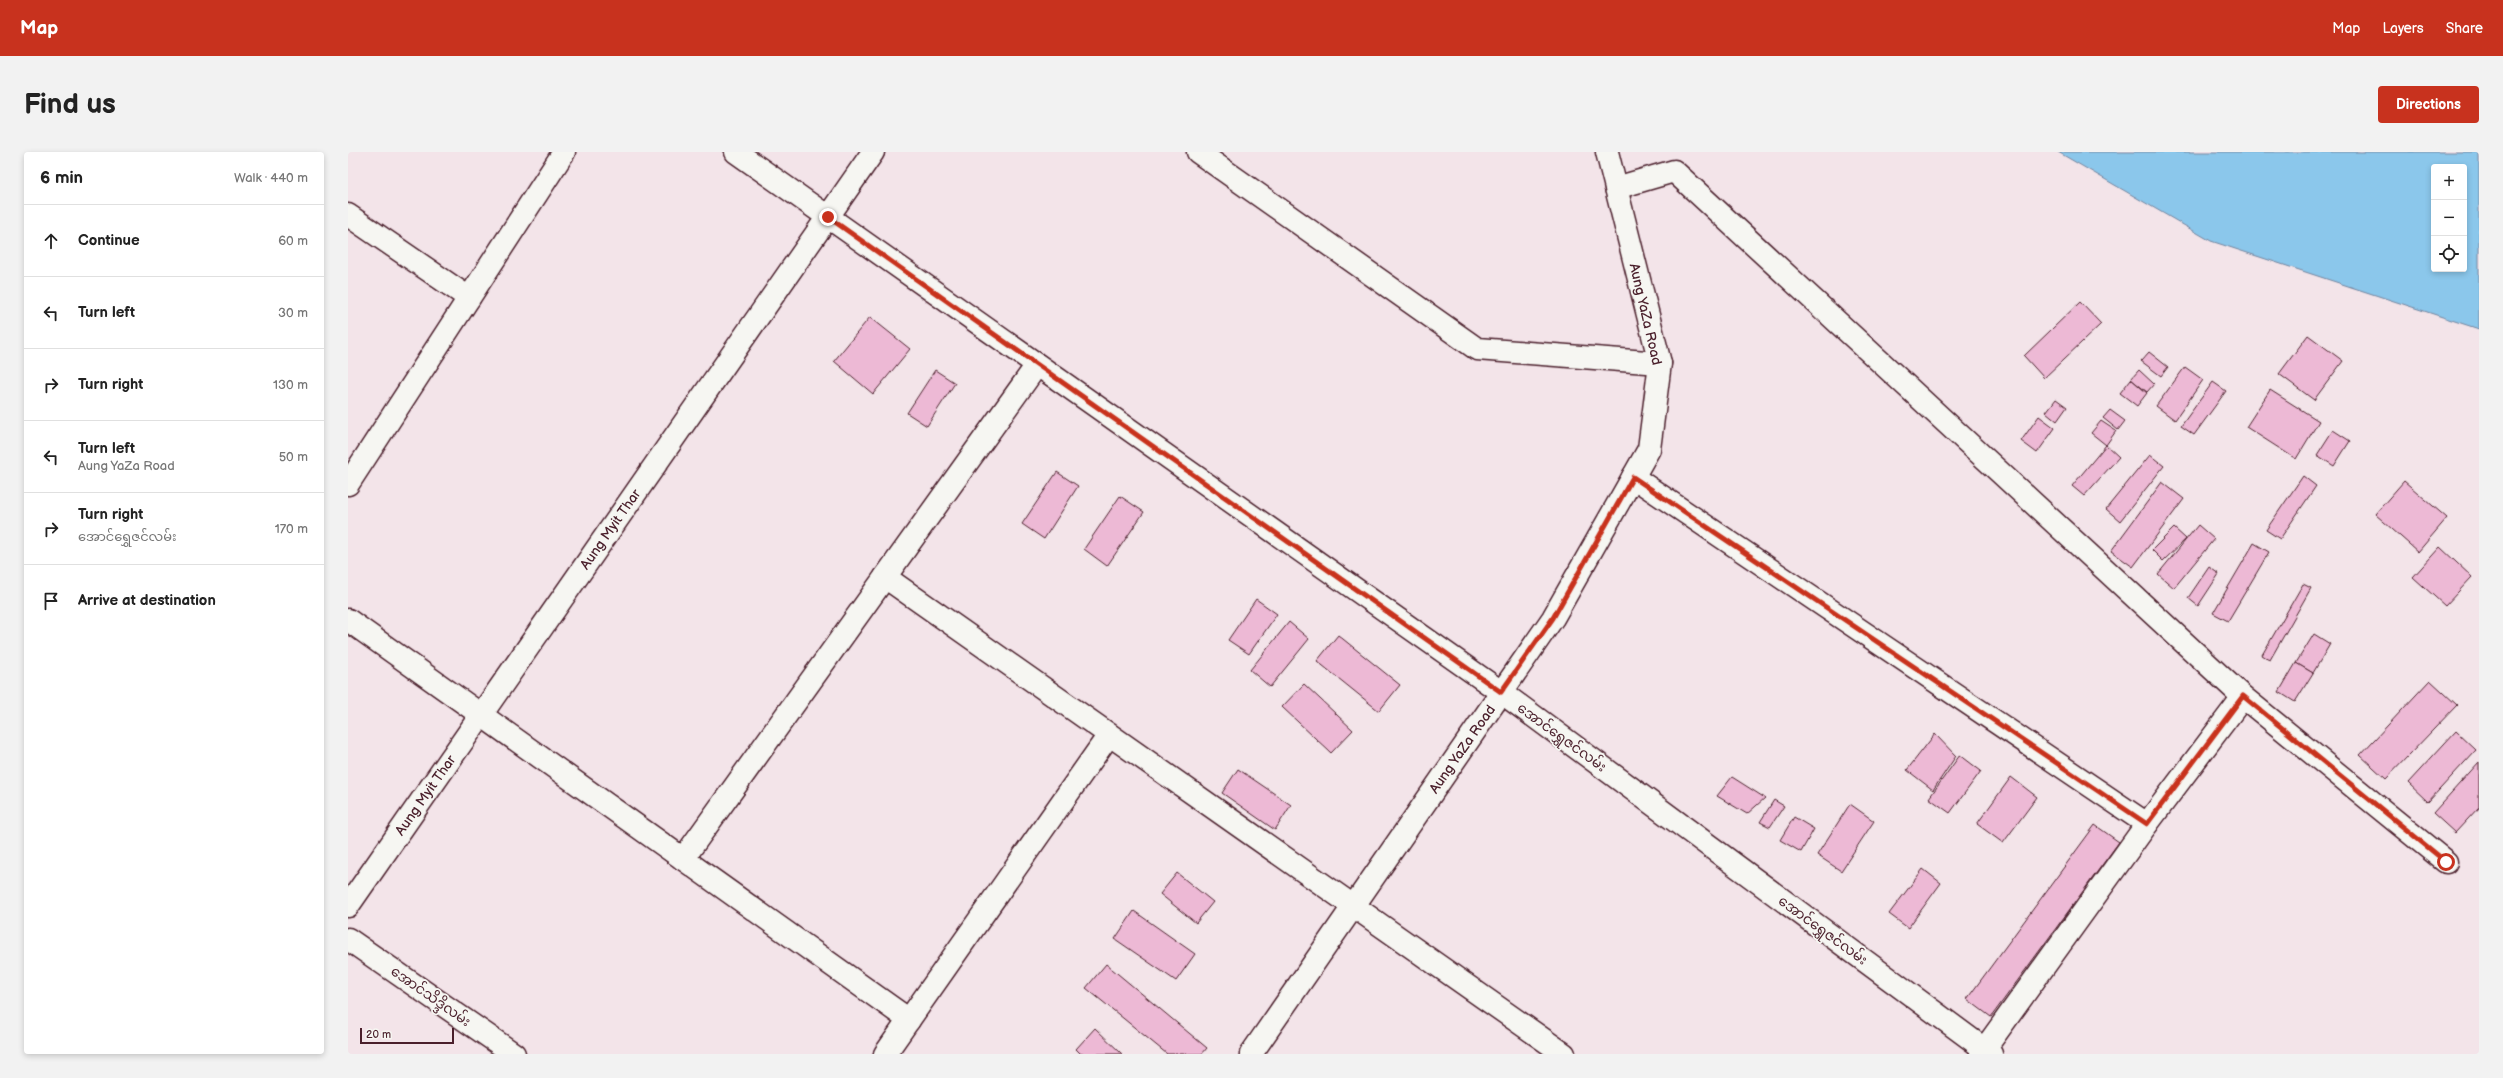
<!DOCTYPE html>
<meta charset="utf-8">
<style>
body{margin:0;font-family:"Balsamiq Sans","Noto Sans Myanmar",sans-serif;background:#f2f2f2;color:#222}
.controls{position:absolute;right:12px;top:12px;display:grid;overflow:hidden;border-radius:4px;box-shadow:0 2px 6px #0003}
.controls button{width:36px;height:36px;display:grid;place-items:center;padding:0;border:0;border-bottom:1px solid #e0e0e0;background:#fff;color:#222;font:20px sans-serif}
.scale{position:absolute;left:12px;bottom:10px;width:94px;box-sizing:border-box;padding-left:4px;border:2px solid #4a1f2b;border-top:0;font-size:11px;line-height:14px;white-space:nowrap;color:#4a1f2b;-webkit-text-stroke:3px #f6f6f2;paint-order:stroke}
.stop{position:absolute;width:12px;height:12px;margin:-9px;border:3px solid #c8321e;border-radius:50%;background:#fff}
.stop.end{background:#c8321e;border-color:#fff;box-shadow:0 1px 4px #0008}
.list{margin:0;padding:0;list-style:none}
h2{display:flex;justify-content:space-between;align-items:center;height:52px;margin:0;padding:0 16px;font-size:17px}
h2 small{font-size:13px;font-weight:400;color:#767676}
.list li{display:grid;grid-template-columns:26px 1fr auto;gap:12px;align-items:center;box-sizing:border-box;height:72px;padding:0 16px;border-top:1px solid #e0e0e0}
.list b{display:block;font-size:15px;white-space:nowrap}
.list p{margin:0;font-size:13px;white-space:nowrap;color:#767676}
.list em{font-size:13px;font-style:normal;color:#767676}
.icon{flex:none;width:22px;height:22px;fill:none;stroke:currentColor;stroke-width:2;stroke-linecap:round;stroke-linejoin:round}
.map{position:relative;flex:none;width:2131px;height:902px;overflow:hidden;border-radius:4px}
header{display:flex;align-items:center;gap:24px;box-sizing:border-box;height:56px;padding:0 20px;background:#c8321e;color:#fff}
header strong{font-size:19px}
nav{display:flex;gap:22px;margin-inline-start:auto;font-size:14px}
.intro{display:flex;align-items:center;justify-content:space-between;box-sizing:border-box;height:96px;padding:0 24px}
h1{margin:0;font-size:28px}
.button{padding:10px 18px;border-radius:4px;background:#c8321e;color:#fff;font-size:14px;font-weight:700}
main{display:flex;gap:24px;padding:0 24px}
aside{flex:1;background:#fff;border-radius:4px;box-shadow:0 2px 6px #0003}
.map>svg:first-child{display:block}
.water{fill:#8bc7eb;stroke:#71849e;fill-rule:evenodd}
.building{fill:#edb9d5;stroke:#4a1f2b}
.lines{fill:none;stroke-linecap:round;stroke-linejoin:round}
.street-casing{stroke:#4a1f2b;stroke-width:25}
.street{stroke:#f6f6f2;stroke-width:22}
.route{stroke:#c8321e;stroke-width:5}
.labels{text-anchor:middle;stroke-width:3.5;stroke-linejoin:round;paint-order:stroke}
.street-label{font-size:14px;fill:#4a1f2b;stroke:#f6f6f2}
</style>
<header>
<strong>Map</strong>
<nav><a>Map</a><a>Layers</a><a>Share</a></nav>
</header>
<div class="intro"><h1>Find us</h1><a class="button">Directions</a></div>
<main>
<aside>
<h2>6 min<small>Walk · 440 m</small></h2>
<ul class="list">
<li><svg class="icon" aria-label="ahead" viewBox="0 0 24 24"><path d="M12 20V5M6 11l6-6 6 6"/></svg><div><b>Continue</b></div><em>60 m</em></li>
<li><svg class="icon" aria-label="left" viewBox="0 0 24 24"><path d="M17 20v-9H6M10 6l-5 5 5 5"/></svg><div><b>Turn left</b></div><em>30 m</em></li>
<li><svg class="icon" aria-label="right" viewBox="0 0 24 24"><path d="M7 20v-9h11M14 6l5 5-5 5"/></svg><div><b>Turn right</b></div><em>130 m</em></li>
<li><svg class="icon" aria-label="left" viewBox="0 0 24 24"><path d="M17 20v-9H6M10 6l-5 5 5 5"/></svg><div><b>Turn left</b><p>Aung YaZa Road</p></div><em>50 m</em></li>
<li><svg class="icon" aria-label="right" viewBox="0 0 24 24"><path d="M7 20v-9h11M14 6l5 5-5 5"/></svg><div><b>Turn right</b><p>အောင်ရွှေဇင်လမ်း</p></div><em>170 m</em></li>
<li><svg class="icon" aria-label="arrive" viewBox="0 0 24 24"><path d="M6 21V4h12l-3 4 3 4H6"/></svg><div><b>Arrive at destination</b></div></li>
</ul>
</aside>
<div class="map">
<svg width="2131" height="902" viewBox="0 0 2131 902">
<rect width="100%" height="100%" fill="#f3e4e9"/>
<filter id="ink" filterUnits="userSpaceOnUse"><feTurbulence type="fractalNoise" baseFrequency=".025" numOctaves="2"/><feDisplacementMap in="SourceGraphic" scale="8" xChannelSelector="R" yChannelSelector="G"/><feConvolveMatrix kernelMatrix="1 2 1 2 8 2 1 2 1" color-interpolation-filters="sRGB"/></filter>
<g filter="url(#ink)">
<path class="water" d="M 1710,0 L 2131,0 L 2131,177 L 1863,89 ZM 2086,15 L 2116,15 L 2116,117 L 2086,117 Z"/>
<g class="building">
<polygon points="1732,150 1753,172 1696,226 1676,204"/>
<polygon points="522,165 562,197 525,242 486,209"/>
<polygon points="1960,183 1995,209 1966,248 1931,222"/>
<polygon points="1801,200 1820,215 1813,224 1793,209"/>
<polygon points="1837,215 1855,228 1827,268 1808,254"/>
<polygon points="587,218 607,231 579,274 559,261"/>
<polygon points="1791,218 1806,232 1799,240 1783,227"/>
<polygon points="1783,227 1799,241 1789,254 1772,241"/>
<polygon points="1865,230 1878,239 1846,283 1833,274"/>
<polygon points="1922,238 1971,269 1948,307 1898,275"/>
<polygon points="1708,247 1719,255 1709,269 1698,260"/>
<polygon points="1762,258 1777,269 1770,278 1755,266"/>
<polygon points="1691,264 1707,276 1689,301 1673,289"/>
<polygon points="1753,269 1768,279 1758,293 1743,281"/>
<polygon points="1985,278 2002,289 1986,314 1969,303"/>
<polygon points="1758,293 1771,305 1736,344 1724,334"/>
<polygon points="1802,303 1816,314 1772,369 1758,357"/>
<polygon points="709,320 730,334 696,387 674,372"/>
<polygon points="1955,324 1968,334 1932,387 1918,378"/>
<polygon points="2056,329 2099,366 2070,400 2027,362"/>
<polygon points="1814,330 1836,347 1785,415 1763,399"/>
<polygon points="772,344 796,360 759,414 736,397"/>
<polygon points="1850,373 1866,387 1826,436 1810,422"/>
<polygon points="1826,376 1838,387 1815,409 1804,398"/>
<polygon points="1906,391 1921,400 1880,469 1865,461"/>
<polygon points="2092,395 2124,425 2097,454 2065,425"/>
<polygon points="1861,415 1871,422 1850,454 1840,446"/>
<polygon points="1955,432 1963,436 1922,508 1914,503"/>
<polygon points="908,447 929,462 901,502 880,488"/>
<polygon points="941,470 961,487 922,535 902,518"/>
<polygon points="1966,482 1982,492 1965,521 1948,511"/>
<polygon points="990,483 1052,533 1031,559 969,509"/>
<polygon points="1948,511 1965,521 1947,550 1931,540"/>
<polygon points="2082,528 2109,553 2038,627 2012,603"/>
<polygon points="956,532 1005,578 983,601 934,555"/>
<polygon points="2108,579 2128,598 2080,650 2060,631"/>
<polygon points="1587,582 1608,604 1585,638 1559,618"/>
<polygon points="1612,603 1633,619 1602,661 1581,646"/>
<polygon points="2131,610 2131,655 2107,681 2085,661"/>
<polygon points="890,617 943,653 927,678 874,641"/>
<polygon points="1384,625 1417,646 1399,662 1369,644"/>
<polygon points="1663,625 1689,645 1655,691 1629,672"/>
<polygon points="1426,648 1436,654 1422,675 1412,670"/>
<polygon points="1502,652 1526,669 1493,719 1469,703"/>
<polygon points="1446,665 1466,677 1453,700 1432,688"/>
<polygon points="1747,673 1771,690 1643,865 1619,847"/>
<polygon points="1575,717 1593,731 1560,776 1541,762"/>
<polygon points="829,721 865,750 848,771 812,742"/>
<polygon points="786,759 847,802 828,829 767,787"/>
<polygon points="758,812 859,896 854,902 819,902 738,836"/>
<polygon points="747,876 774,902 733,902 728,897"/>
</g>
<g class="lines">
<g class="street-casing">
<g id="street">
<polyline points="388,0 1153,540 1643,902"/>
<polyline points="850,0 1129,197 1312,211"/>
<polyline points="1268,36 1326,19 1895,545 2098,710"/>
<polyline points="0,63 121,146"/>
<polyline points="1285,325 1799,672"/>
<polyline points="0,332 216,0"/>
<polyline points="537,425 1216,902"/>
<polyline points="0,468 561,868"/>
<polyline points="335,707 689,213"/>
<polyline points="0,754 525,0"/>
<polyline points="0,787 166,902"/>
<polyline points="537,902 761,583"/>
<polyline points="903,902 1205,466 1301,297 1312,211 1259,0"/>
<polyline points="1633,902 1799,672 1895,545"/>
</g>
</g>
<use href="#street" class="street"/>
</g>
</g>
<g class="lines" filter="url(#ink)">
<polyline class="route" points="480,65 1153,540 1205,466 1285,325 1799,672 1895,544 2098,710"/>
</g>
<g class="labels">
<g class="street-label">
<text transform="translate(1298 162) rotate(77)" y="5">Aung YaZa Road</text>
<text transform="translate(262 377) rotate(-55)" y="5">Aung Myit Thar</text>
<text transform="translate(1214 585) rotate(36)" y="5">အောင်ရွှေဇင်လမ်း</text>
<text transform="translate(1114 597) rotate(-55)" y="5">Aung YaZa Road</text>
<text transform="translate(77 643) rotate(-55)" y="5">Aung Myit Thar</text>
<text transform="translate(1475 778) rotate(36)" y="5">အောင်ရွှေဇင်လမ်း</text>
<text transform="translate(83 844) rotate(35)" y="5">အောင်သိဒ္ဒိလမ်း</text>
</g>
</g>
</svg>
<div class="controls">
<button>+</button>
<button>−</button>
<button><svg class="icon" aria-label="locate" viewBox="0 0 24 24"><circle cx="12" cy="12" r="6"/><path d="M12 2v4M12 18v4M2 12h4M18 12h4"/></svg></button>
</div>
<div class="scale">20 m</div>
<div class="stop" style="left:2098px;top:710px"></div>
<div class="stop end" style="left:480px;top:65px"></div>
</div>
</main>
